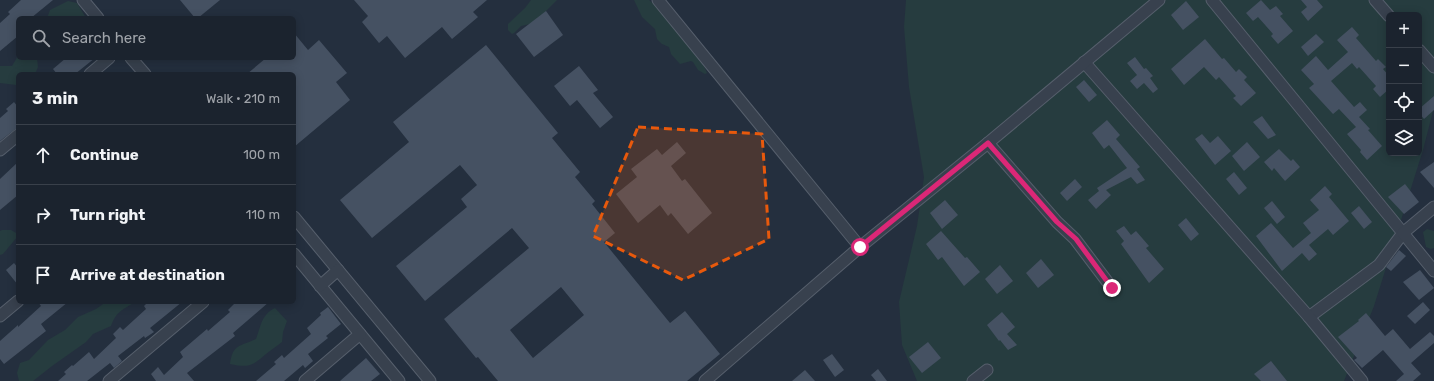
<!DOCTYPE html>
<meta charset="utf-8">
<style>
body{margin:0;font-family:Rubik,sans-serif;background:#282f3a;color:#f1f3f6}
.controls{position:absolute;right:12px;top:12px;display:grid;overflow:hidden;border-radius:6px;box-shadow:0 2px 10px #0003}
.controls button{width:36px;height:36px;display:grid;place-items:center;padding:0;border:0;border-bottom:1px solid #39404a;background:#1b232e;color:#f1f3f6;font:20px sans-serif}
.stop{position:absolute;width:12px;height:12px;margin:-9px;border:3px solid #db2777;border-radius:50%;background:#fff}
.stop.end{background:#db2777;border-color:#fff;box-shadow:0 1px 4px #0008}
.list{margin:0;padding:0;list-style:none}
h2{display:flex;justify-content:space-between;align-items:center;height:52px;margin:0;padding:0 16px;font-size:17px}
h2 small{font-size:13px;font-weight:400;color:#a0a4aa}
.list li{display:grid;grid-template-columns:26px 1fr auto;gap:12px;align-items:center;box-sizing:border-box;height:60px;padding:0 16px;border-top:1px solid #39404a}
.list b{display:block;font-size:15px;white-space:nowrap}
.list em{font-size:13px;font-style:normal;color:#a0a4aa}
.icon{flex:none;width:22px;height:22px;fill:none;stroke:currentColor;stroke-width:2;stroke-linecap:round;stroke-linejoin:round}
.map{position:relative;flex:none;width:1434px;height:381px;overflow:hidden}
.search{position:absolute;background:#1b232e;box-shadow:0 2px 10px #0003;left:16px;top:16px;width:280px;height:44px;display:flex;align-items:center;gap:10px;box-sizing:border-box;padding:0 14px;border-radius:6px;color:#a0a4aa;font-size:15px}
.panel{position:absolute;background:#1b232e;box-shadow:0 2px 10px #0003;left:16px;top:72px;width:280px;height:232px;border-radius:6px}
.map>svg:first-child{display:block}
.green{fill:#263c3f;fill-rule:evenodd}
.building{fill:#455162;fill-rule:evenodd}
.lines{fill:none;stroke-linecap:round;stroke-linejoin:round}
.minor-casing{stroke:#565f6c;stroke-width:13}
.minor{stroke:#38414e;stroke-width:11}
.route{stroke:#db2777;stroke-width:5}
.marked{fill:#e8590c;fill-opacity:0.2;stroke:#e8590c;stroke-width:3;stroke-dasharray:8 5;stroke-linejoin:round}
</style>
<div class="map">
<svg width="1434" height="381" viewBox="0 0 1434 381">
<rect width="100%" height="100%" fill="#242f3e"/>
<g class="green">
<polygon points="531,0 557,0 537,20 530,24 521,26 514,33 512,34 508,30 508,24 525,8"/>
<polygon points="634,0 649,0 657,7 701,60 707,73 705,74 698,70 693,62 691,61 680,64 671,54 669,47 662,44 657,39 655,29 642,17"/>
<path d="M 906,0 L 1434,0 L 1434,107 L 1423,150 L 1374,306 L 1344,381 L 917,381 L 902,345 L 899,302 L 917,226 L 924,177 L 909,87 L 904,27 ZM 1389,15 L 1419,15 L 1419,153 L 1389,153 Z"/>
<polygon points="68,1 77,3 86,18 47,18 50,10"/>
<polygon points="18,56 18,58 37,58 38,67 35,74 18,74 18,84 16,85 0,83 0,66 12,66"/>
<polygon points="1427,229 1434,231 1434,248 1431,249 1426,247 1423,232"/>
<polygon points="2,230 11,230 18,234 18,236 3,254 0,255 0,231"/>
<path d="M 106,302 L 135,302 C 122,310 116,312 111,326 L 93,334 L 86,342 L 52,366 L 33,381 L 19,381 L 17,373 L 20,363 L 29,360 L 48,340 L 65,330 L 78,317 L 96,309 Z"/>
<path d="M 275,308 L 287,321 L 283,332 L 282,342 C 277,346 271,350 266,354 C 252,366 249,368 230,364 C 233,343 240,347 256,339 C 261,326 261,315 275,308 Z"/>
</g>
<g class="building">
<polygon points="21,0 53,0 31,18 18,18 18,36 0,51 0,23 10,14 8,12"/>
<polygon points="180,0 220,0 198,18 195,18"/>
<polygon points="354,0 487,0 473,12 478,17 452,39 442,27 405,58 387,36 379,43 362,22 368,16"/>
<polygon points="1261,0 1270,10 1276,6 1283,14 1280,16 1293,31 1278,44 1271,36 1273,34 1258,17 1253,21 1246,13"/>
<polygon points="1301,0 1317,0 1323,7 1308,21 1301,12 1307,7"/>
<polygon points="1186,1 1199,17 1183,30 1171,15"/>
<polygon points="546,11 563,35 534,57 516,34"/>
<polygon points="1352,27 1359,35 1356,38 1376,61 1378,59 1386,67 1383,69 1389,76 1389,89 1380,97 1373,89 1376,86 1359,67 1357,69 1352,63 1331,81 1354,107 1360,102 1367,110 1359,117 1370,129 1368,130 1382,146 1367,160 1360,152 1361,150 1347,134 1356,127 1339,109 1333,114 1309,88 1314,84 1301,70 1316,56 1328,70 1348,52 1337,40"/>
<polygon points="294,33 308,50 319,40 347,73 336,82 350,100 294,147 294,74 247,74 266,58 294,58"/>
<polygon points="1316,34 1324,42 1308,56 1301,47"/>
<polygon points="1205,39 1222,59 1224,58 1236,72 1239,69 1247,77 1244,80 1256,93 1241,106 1233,98 1236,96 1219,77 1216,80 1204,67 1184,85 1171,69"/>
<path d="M 486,45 L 558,133 L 552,138 L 580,172 L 575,177 L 595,201 L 592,204 L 615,233 L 604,242 L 670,323 L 685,311 L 720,354 L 687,381 L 498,381 L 478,357 L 476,358 L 444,319 L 529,248 L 512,228 L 425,301 L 396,266 L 467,207 L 461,199 L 477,185 L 460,165 L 372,238 L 340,200 L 409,142 L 393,122 ZM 561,287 L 584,315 L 533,358 L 510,330 Z"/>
<polygon points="1135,57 1144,69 1146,68 1153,76 1150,78 1158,89 1153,93 1144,83 1137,89 1130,81 1137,75 1127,63"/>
<polygon points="66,58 95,58 75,74 57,74 53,69"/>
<polygon points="579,66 598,90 593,93 613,117 600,128 577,100 570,106 554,86"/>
<polygon points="1084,80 1097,95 1089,102 1076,87"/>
<polygon points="1434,96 1434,110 1424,119 1419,113 1419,109"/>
<polygon points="14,102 18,107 18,128 14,130 0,141 0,118 8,111 6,109"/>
<polygon points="1262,116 1276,135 1268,139 1253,122"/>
<polygon points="1107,120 1120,135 1116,139 1140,167 1137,169 1145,180 1137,184 1131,177 1106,190 1111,195 1096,209 1088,200 1099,191 1097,188 1127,168 1109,145 1104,149 1092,133"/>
<polygon points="1202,134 1210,143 1218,136 1231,151 1215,165 1195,139"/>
<polygon points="677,142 686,153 671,166 682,181 685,179 712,213 688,234 671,213 668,216 660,205 638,223 616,194 637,177 631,169 657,149 662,155"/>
<polygon points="1247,142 1260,157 1244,171 1232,156"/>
<polygon points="1279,149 1291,161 1293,159 1300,167 1285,181 1274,168 1272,171 1264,162"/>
<polygon points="18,162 18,195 0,210 0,179"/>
<polygon points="1434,162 1434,188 1420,172"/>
<polygon points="1234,172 1247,188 1239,195 1226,179"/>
<polygon points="1075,179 1082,187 1067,201 1060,193"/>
<polygon points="1405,184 1419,202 1404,214 1388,197"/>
<polygon points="1325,186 1332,194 1329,197 1349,221 1333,235 1328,229 1309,245 1317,254 1309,261 1302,253 1282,271 1256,236 1271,223 1293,248 1311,233 1303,223 1319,210 1310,200"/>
<polygon points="945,200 958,215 942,229 930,213"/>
<polygon points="1272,201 1285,217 1277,224 1264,208"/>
<polygon points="1359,206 1372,222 1364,229 1351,213"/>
<polygon points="1186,218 1199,234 1191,241 1178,225"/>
<polygon points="1124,226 1131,235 1136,231 1149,246 1146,248 1164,269 1149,283 1121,244 1124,241 1116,231"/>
<polygon points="941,231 965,258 967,257 980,272 964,286 942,257 938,260 926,244"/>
<polygon points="1399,250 1406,256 1391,271 1386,267"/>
<polygon points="1041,259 1054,275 1038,288 1026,273"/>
<polygon points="14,263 18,268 18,285 6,270"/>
<polygon points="1000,265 1013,281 997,294 985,279"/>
<polygon points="1420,270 1434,288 1419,300 1403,282"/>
<polygon points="38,302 68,302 41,324 46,331 4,364 0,359 0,341 18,325 18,327 41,306"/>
<polygon points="148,302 182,302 150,328 154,332 145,338 144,336 118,356 122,361 114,368 110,363 87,381 58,381 66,374 64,372 72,365 73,366 89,352 94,359 116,338 113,334 120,327 123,330 146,309 144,306"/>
<polygon points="236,302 269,302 233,333 235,336 187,373 194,381 156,381 151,374 158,367 164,375 183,357 180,352 207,329 208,331 230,312 228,310"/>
<polygon points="1423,302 1430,310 1415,324 1407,316"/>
<polygon points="328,307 341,324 326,336 328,338 308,354 313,361 305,368 303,365 284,381 256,381 276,364 274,362 282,355 284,358 311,334 307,328 321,315 320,313"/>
<polygon points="1002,312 1015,327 1007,334 1017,345 1008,350 1000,340 999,341 987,325"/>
<polygon points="1366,313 1385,336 1393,329 1410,349 1430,332 1434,336 1434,343 1411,363 1421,374 1413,381 1396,381 1404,374 1383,350 1362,368 1354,360 1357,358 1338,337 1359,321 1358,320"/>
<polygon points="928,342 941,358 922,373 909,357"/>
<polygon points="832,354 844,370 835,377 823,360"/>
<polygon points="366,358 380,374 371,381 340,381"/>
<polygon points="1271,361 1287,381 1261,381 1254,374"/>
<polygon points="878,369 887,381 876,381 871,375"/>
<polygon points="805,370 815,381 792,381"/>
</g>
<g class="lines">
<g class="minor-casing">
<g id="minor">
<polyline points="83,0 98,18"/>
<polyline points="658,0 860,247"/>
<polyline points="1212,0 1403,233 1379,265 1309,317"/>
<polyline points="1375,0 1389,16"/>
<polyline points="1419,50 1434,67"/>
<polyline points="131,58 145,74"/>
<polyline points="1084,62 1309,317 1362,381"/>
<polyline points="90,74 109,58"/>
<polyline points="988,143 1057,222 1075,239 1112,288"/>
<polyline points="0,150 18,135"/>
<polyline points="1434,207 1403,233 1434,271"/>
<polyline points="294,217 430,381"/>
<polyline points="294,254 399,381"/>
<polyline points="320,286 338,270"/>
<polyline points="0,316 18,301"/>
<polyline points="109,381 203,302"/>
<polyline points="305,381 360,334"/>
<polyline points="705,381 860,247 988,143 1159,0"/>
<polyline points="973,381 987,370"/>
</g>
</g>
<use href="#minor" class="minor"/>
</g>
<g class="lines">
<polyline class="route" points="860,247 988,143 1057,222 1076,239 1112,288"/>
</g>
<path class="marked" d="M 638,127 L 762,134 L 769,239 L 683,280 L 593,236 Z"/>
</svg>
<div class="controls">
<button>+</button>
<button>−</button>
<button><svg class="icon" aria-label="locate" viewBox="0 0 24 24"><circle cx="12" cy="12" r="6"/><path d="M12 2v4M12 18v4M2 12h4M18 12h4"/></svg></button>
<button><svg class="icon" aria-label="layers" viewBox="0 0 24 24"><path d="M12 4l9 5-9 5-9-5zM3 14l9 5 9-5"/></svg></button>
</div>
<div class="stop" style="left:860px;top:247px"></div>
<div class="stop end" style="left:1112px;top:288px"></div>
<div class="search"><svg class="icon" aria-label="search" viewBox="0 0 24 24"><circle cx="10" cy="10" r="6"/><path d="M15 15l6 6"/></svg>Search here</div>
<section class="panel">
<h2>3 min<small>Walk · 210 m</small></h2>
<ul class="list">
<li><svg class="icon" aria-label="ahead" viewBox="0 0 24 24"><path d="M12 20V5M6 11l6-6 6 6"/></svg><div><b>Continue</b></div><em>100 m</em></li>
<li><svg class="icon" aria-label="right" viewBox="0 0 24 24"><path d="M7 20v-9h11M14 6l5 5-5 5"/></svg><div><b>Turn right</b></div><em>110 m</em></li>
<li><svg class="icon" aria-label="arrive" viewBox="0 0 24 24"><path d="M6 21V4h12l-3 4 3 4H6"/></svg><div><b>Arrive at destination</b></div></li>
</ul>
</section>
</div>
